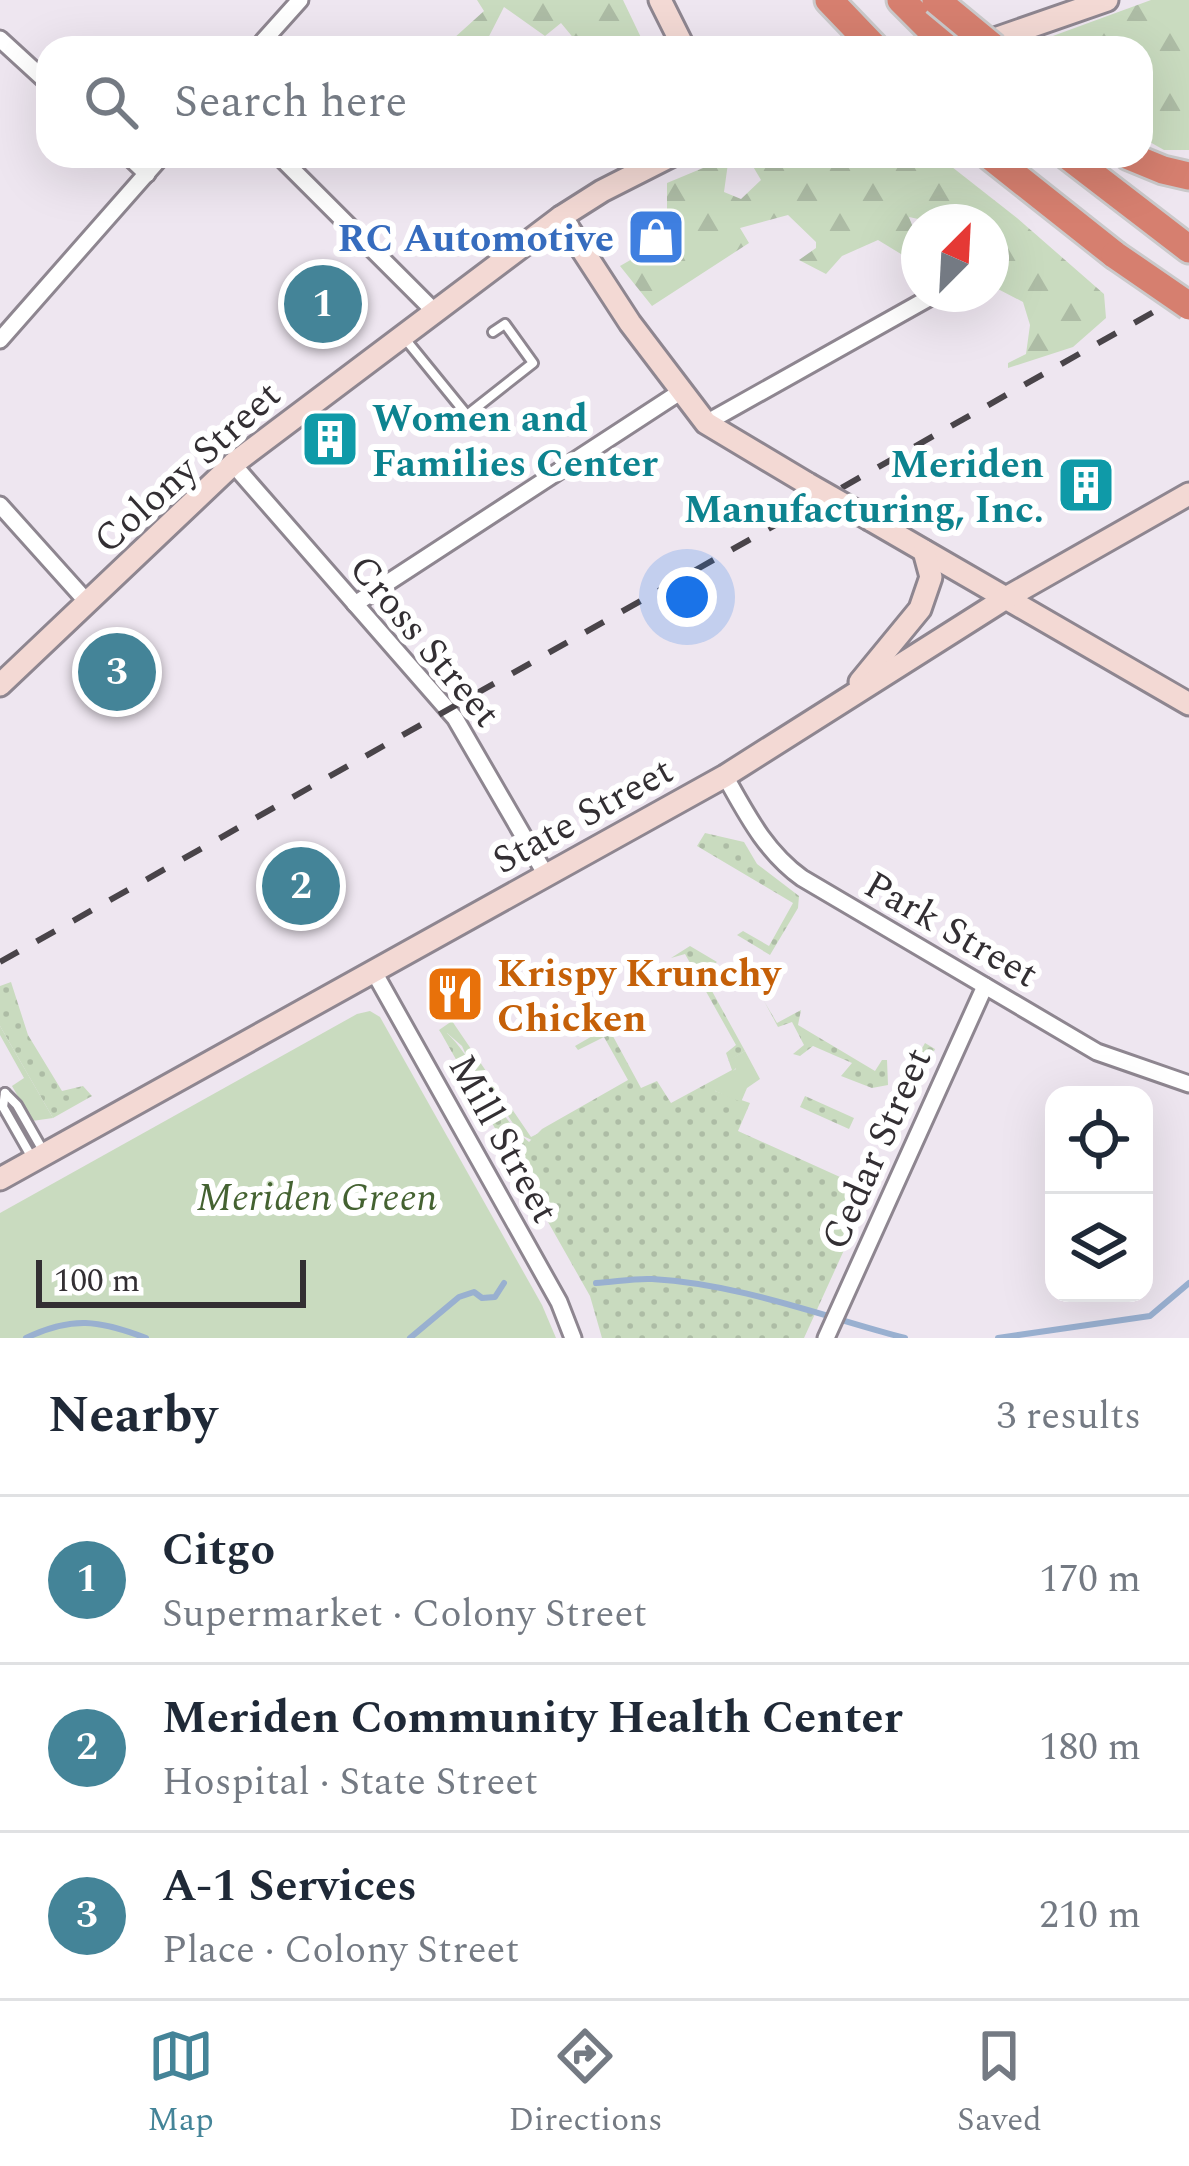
<!DOCTYPE html>
<meta charset="utf-8">
<style>
body{margin:0;font-family:Spectral,serif;background:#f2f2f3;color:#1f2937}
.controls{position:absolute;right:36px;bottom:36px;display:grid;overflow:hidden;border-radius:24px;box-shadow:0 12px 48px #0002}
.controls button{width:108px;height:108px;display:grid;place-items:center;padding:0;border:0;border-bottom:3px solid #e0e1e3;background:#fff;color:#1f2937;font:60px sans-serif}
.compass{position:absolute;left:901px;top:204px;width:108px;height:108px;border-radius:50%;background:#fff;box-shadow:0 12px 48px #0002;rotate:24deg}
.scale{position:absolute;left:36px;bottom:30px;width:270px;box-sizing:border-box;padding-left:12px;border:6px solid #332f33;border-top:0;font-size:33px;line-height:42px;white-space:nowrap;color:#332f33;-webkit-text-stroke:9px #fff;paint-order:stroke}
.you{position:absolute;left:687px;top:597px;width:42px;height:42px;margin:-30px;border:9px solid #fff;border-radius:50%;background:#1a73e8;box-shadow:0 0 0 18px #1a73e833}
.badge{display:grid;place-items:center;width:78px;height:78px;border-radius:50%;background:#448498;color:#fff;font-size:39px;font-weight:700}
.pin{position:absolute;translate:-50% -50%;border:6px solid #fff;box-shadow:0 3px 12px #0006}
.list{margin:0;padding:0;list-style:none}
h2{display:flex;justify-content:space-between;align-items:center;height:156px;margin:0;padding:0 48px;font-size:51px}
h2 small{font-size:39px;font-weight:400;color:#747a83}
.list li{display:grid;grid-template-columns:78px 1fr auto;gap:36px;align-items:center;box-sizing:border-box;height:168px;padding:0 48px;border-top:3px solid #e0e1e3}
.list b{display:block;font-size:45px;white-space:nowrap}
.list p{margin:0;font-size:39px;white-space:nowrap;color:#747a83}
.list em{font-size:39px;font-style:normal;color:#747a83}
.icon{flex:none;width:66px;height:66px;fill:none;stroke:currentColor;stroke-width:2;stroke-linecap:round;stroke-linejoin:round}
.map{position:relative;flex:none;width:1189px;height:1338px;overflow:hidden}
.search{position:absolute;background:#fff;box-shadow:0 12px 48px #0002;left:36px;right:36px;top:36px;height:132px;display:flex;align-items:center;gap:30px;box-sizing:border-box;padding:0 42px;border-radius:36px;color:#747a83;font-size:45px}
.sheet{height:660px;background:#fff}
nav{display:flex;justify-content:space-around;align-items:center;box-sizing:border-box;height:168px;border-top:3px solid #e0e1e3;background:#fff;font-size:33px;color:#747a83}
nav a{display:grid;justify-items:center;gap:6px}
nav .on{color:#448498}
.map>svg:first-child{display:block}
.grass{fill:url(#grass-dots)}
.forest{fill:url(#forest-firs)}
.green{fill:#c9dbbf}
.lines{fill:none;stroke-linecap:round;stroke-linejoin:round}
.stream{stroke:#99b0d0;stroke-width:6}
.lane-casing{stroke:#8e8690;stroke-width:14}
.street-casing{stroke:#8e8690;stroke-width:21}
.secondary-casing{stroke:#8e8690;stroke-width:27}
.highway-casing{stroke:#cac9ca;stroke-width:33}
.lane{stroke:#fff;stroke-width:8}
.street{stroke:#fff;stroke-width:15}
.secondary{stroke:#f3d9d4;stroke-width:21}
.highway{stroke:#d67f6f;stroke-width:27}
.rail{stroke:#494449;stroke-width:6;stroke-dasharray:21 21;stroke-linecap:butt}
.secondary-bridge-casing{stroke:#8e8690;stroke-width:27;stroke-linecap:butt}
.highway-bridge-casing{stroke:#cac9ca;stroke-width:33;stroke-linecap:butt}
.secondary-bridge{stroke:#f3d9d4;stroke-width:21}
.highway-bridge{stroke:#d67f6f;stroke-width:27}
.labels{text-anchor:middle;stroke-width:12;stroke-linejoin:round;paint-order:stroke}
.shop-label{font-size:39px;font-weight:bold;fill:#366cbe;stroke:#fff;text-anchor:end}
.culture-label{font-size:39px;font-weight:bold;fill:#0d838f;stroke:#fff;text-anchor:start}
.street-label{font-size:39px;fill:#332f33;stroke:#fff}
.food-label{font-size:39px;font-weight:bold;fill:#c56008;stroke:#fff;text-anchor:start}
.park-label{font-size:39px;font-style:italic;fill:#446231;stroke:#fff}
</style>
<div class="map">
<svg width="1189" height="1338" viewBox="0 0 1189 1338">
<defs>
<pattern id="grass-dots" width="8" height="8" patternUnits="userSpaceOnUse" patternTransform="scale(3)"><rect width="8" height="8" fill="#c9dbbf"/><path d="M2 2h.1M6 6h.1" fill="none" stroke="#adbca5" stroke-width="1.8" stroke-linecap="round"/></pattern>
<pattern id="forest-firs" width="22" height="20" patternUnits="userSpaceOnUse" patternTransform="scale(3)"><rect width="22" height="20" fill="#c9dbbf"/><path d="M5 1l3.5 6h-7zM16 11l3.5 6h-7z" fill="#adbca5"/></pattern>
</defs>
<rect width="100%" height="100%" fill="#eee6f0"/>
<g class="grass">
<polygon points="705,833 744,842 757,864 799,896 798,908 770,955 737,935 743,931 769,946 793,903 697,846"/>
<path d="M 690,946 L 717,962 L 702,973 L 745,1051 L 732,1059 L 736,1068 L 715,1091 L 750,1103 L 738,1131 L 871,1191 L 866,1201 L 846,1194 L 865,1204 L 804,1338 L 602,1338 L 590,1296 L 441,1033 L 447,1033 C 478,1063 495,1115 529,1142 L 542,1129 L 628,1080 L 604,1037 L 578,1050 L 575,1046 L 608,1027 L 641,1088 L 657,1081 L 671,1103 L 732,1070 L 726,1053 L 736,1045 L 685,954 L 671,958 Z"/>
<polygon points="11,982 28,1035 62,1091 83,1086 92,1096 53,1118 0,1026 0,986"/>
<polygon points="764,1001 777,1023 801,1010 798,1025 875,1071 882,1060 887,1060 888,1085 872,1088 841,1076 852,1063 813,1046 800,1056 793,1054 804,1045 792,1022 778,1027"/>
<polygon points="925,1043 935,1049 919,1084 904,1076 907,1067 914,1070 914,1063"/>
<polygon points="805,1096 854,1118 849,1129 800,1107"/>
</g>
<g class="forest">
<polygon points="477,0 623,0 646,48 599,48 593,42 580,46 561,23 545,36 504,7 483,48 443,48 484,11"/>
<polygon points="1151,0 1189,0 1189,150 1164,150 1141,137 1141,48 1020,48"/>
<polygon points="753,156 938,156 1017,218 1104,294 1106,318 1073,347 1008,368 1008,363 1026,354 1030,325 1023,302 996,288 1001,278 991,267 991,222 932,222 909,217 919,243 919,265 878,240 842,256 826,274 799,260 816,248 816,242 788,215 740,228 749,243 652,306 620,266 674,235 667,222 667,183 715,163 728,163 724,192 741,199 761,180 748,158"/>
</g>
<g class="green">
<polygon points="370,1011 380,1017 542,1305 556,1338 0,1338 0,1213 357,1014"/>
<polygon points="452,1021 531,1137 543,1131 536,1142 521,1135 487,1085 476,1078 462,1046 447,1033 441,1033 439,1030"/>
<polygon points="0,1026 53,1118 32,1121 12,1086 24,1078 0,1035"/>
<polygon points="745,1051 760,1079 747,1088 741,1102 715,1091 721,1078 736,1069 731,1059"/>
</g>
<g class="lines">
<g class="stream">
<path d="M 596,1283 C 615,1282 634,1278 652,1279 C 740,1284 821,1316 905,1338"/>
<path d="M 26,1338 C 72,1316 99,1320 146,1338"/>
<polyline points="410,1338 459,1297 474,1292 482,1298 495,1297 504,1283"/>
<polyline points="998,1338 1150,1316 1189,1283"/>
</g>
<g class="lane-casing">
<g id="lane">
<polyline points="406,340 467,415 533,363 505,324 493,332"/>
<polyline points="5,1093 3,1107 31,1156"/>
<polyline points="5,1093 17,1105 45,1154"/>
</g>
</g>
<g class="street-casing">
<g id="street">
<polyline points="0,39 48,83"/>
<polyline points="257,48 300,0"/>
<polyline points="128,156 147,174"/>
<polyline points="279,156 433,310"/>
<polyline points="0,340 162,156"/>
<polyline points="706,423 936,294"/>
<polyline points="233,464 455,718 546,875"/>
<polyline points="0,505 88,603"/>
<polyline points="355,604 680,392"/>
<path d="M 725,776 C 747,815 765,851 802,878 L 1097,1052 L 1189,1084"/>
<polyline points="374,972 559,1302 573,1338"/>
<polyline points="826,1338 985,986"/>
</g>
</g>
<g class="secondary-casing">
<g id="secondary">
<polyline points="660,0 684,48"/>
<polyline points="969,48 1107,0"/>
<polyline points="561,217 630,323 706,423 808,484"/>
<polyline points="871,520 1189,704"/>
<polyline points="860,682 920,609 931,577 924,551"/>
<polyline points="0,685 233,464 561,217 602,191 671,156"/>
<polyline points="0,1179 725,776 1006,598 1189,494"/>
</g>
</g>
<g class="highway-casing">
<g id="highway">
<polyline points="829,0 875,48"/>
<polyline points="901,0 949,48"/>
<polyline points="990,156 1115,255"/>
<polyline points="1068,156 1189,249"/>
<polyline points="1129,156 1163,170 1189,176"/>
</g>
</g>
<use href="#lane" class="lane"/>
<use href="#street" class="street"/>
<use href="#secondary" class="secondary"/>
<use href="#highway" class="highway"/>
<polyline class="rail" points="0,962 1189,292"/>
<g class="secondary-bridge-casing">
<polyline id="secondary-bridge" points="808,484 871,520"/>
</g>
<g class="highway-bridge-casing">
<g id="highway-bridge">
<polyline points="936,0 994,48"/>
<polyline points="1115,255 1189,306"/>
</g>
</g>
<use href="#secondary-bridge" class="secondary-bridge"/>
<use href="#highway-bridge" class="highway-bridge"/>
</g>
<defs>
<g id="shop-square" transform="scale(3)"><rect x="-9" y="-9" width="18" height="18" rx="4" fill="#3f7fe0" stroke="#fff"/><path d="M-5-2.5h2.3a2.7 3.5 0 0 1 5.4 0H5L5.5 6h-11ZM-1.5-2.5h3a1.5 2.3 0 0 0-3 0Z" fill="#fff"/></g>
<g id="building-square" transform="scale(3)"><rect x="-9" y="-9" width="18" height="18" rx="4" fill="#0f9aa8" stroke="#fff"/><path d="M-4-6H4V6H1V3H-1V6H-4ZM-2.5-4.3h1.7v1.8h-1.7ZM.8-4.3h1.7v1.8H.8ZM-2.5-1h1.7V.8h-1.7ZM.8-1h1.7V.8H.8Z" fill="#fff"/></g>
<g id="restaurant-square" transform="scale(3)"><rect x="-9" y="-9" width="18" height="18" rx="4" fill="#e8710a" stroke="#fff"/><path d="M-5-6h1v4h1v-4h1v4h1v-4h1v5L-1.5 .5V6h-2V.5L-5-1ZM5-6V6H3V1.5H1.5Q1.5-4 5-6Z" fill="#fff"/></g>
</defs>
<g fill-rule="evenodd">
<use href="#shop-square" x="656" y="237"/>
<use href="#building-square" x="330" y="439"/>
<use href="#building-square" x="1086" y="485"/>
<use href="#restaurant-square" x="455" y="994"/>
</g>
<g class="labels">
<g class="shop-label">
<text x="614" y="251">RC Automotive</text>
</g>
<g class="culture-label">
<text x="372" y="431">Women and<tspan x="372" dy="45">Families Center</tspan></text>
<text x="1044" y="477" text-anchor="end">Meriden<tspan x="1044" dy="45">Manufacturing, Inc.</tspan></text>
</g>
<g class="street-label">
<text transform="translate(186 466) rotate(-42)" y="14">Colony Street</text>
<text transform="translate(426 640) rotate(50)" y="14">Cross Street</text>
<text transform="translate(582 814) rotate(-29)" y="14">State Street</text>
<text transform="translate(952 928) rotate(30)" y="14">Park Street</text>
<text transform="translate(505 1138) rotate(61)" y="14">Mill Street</text>
<text transform="translate(875 1148) rotate(-66)" y="14">Cedar Street</text>
</g>
<g class="food-label">
<text x="497" y="986">Krispy Krunchy<tspan x="497" dy="45">Chicken</tspan></text>
</g>
<g class="park-label">
<text x="317" y="1210">Meriden Green</text>
</g>
</g>
</svg>
<div class="controls">
<button><svg class="icon" aria-label="locate" viewBox="0 0 24 24"><circle cx="12" cy="12" r="6"/><path d="M12 2v4M12 18v4M2 12h4M18 12h4"/></svg></button>
<button><svg class="icon" aria-label="layers" viewBox="0 0 24 24"><path d="M12 4l9 5-9 5-9-5zM3 14l9 5 9-5"/></svg></button>
</div>
<svg class="compass" viewBox="-18 -18 36 36"><path d="M0-13l5 13h-10z" fill="#e53935"/><path d="M0 13l5-13h-10z" fill="#747a83"/></svg>
<div class="scale">100 m</div>
<div class="you"></div>
<div class="pin badge" style="left:323px;top:304px">1</div>
<div class="pin badge" style="left:301px;top:886px">2</div>
<div class="pin badge" style="left:117px;top:672px">3</div>
<div class="search"><svg class="icon" aria-label="search" viewBox="0 0 24 24"><circle cx="10" cy="10" r="6"/><path d="M15 15l6 6"/></svg>Search here</div>
</div>
<section class="sheet">
<h2>Nearby<small>3 results</small></h2>
<ul class="list">
<li><span class="badge">1</span><div><b>Citgo</b><p>Supermarket · Colony Street</p></div><em>170 m</em></li>
<li><span class="badge">2</span><div><b>Meriden Community Health Center</b><p>Hospital · State Street</p></div><em>180 m</em></li>
<li><span class="badge">3</span><div><b>A-1 Services</b><p>Place · Colony Street</p></div><em>210 m</em></li>
</ul>
</section>
<nav>
<a class="on"><svg class="icon" aria-label="map" viewBox="0 0 24 24"><path d="M3 6l6-2 6 2 6-2v14l-6 2-6-2-6 2zM9 4v14M15 6v14"/></svg>Map</a>
<a><svg class="icon" aria-label="directions" viewBox="0 0 24 24"><path d="M12 3l9 9-9 9-9-9zM9 14v-3h6M13 9l2 2-2 2"/></svg>Directions</a>
<a><svg class="icon" aria-label="saved" viewBox="0 0 24 24"><path d="M7 4h10v16l-5-4-5 4z"/></svg>Saved</a>
</nav>
